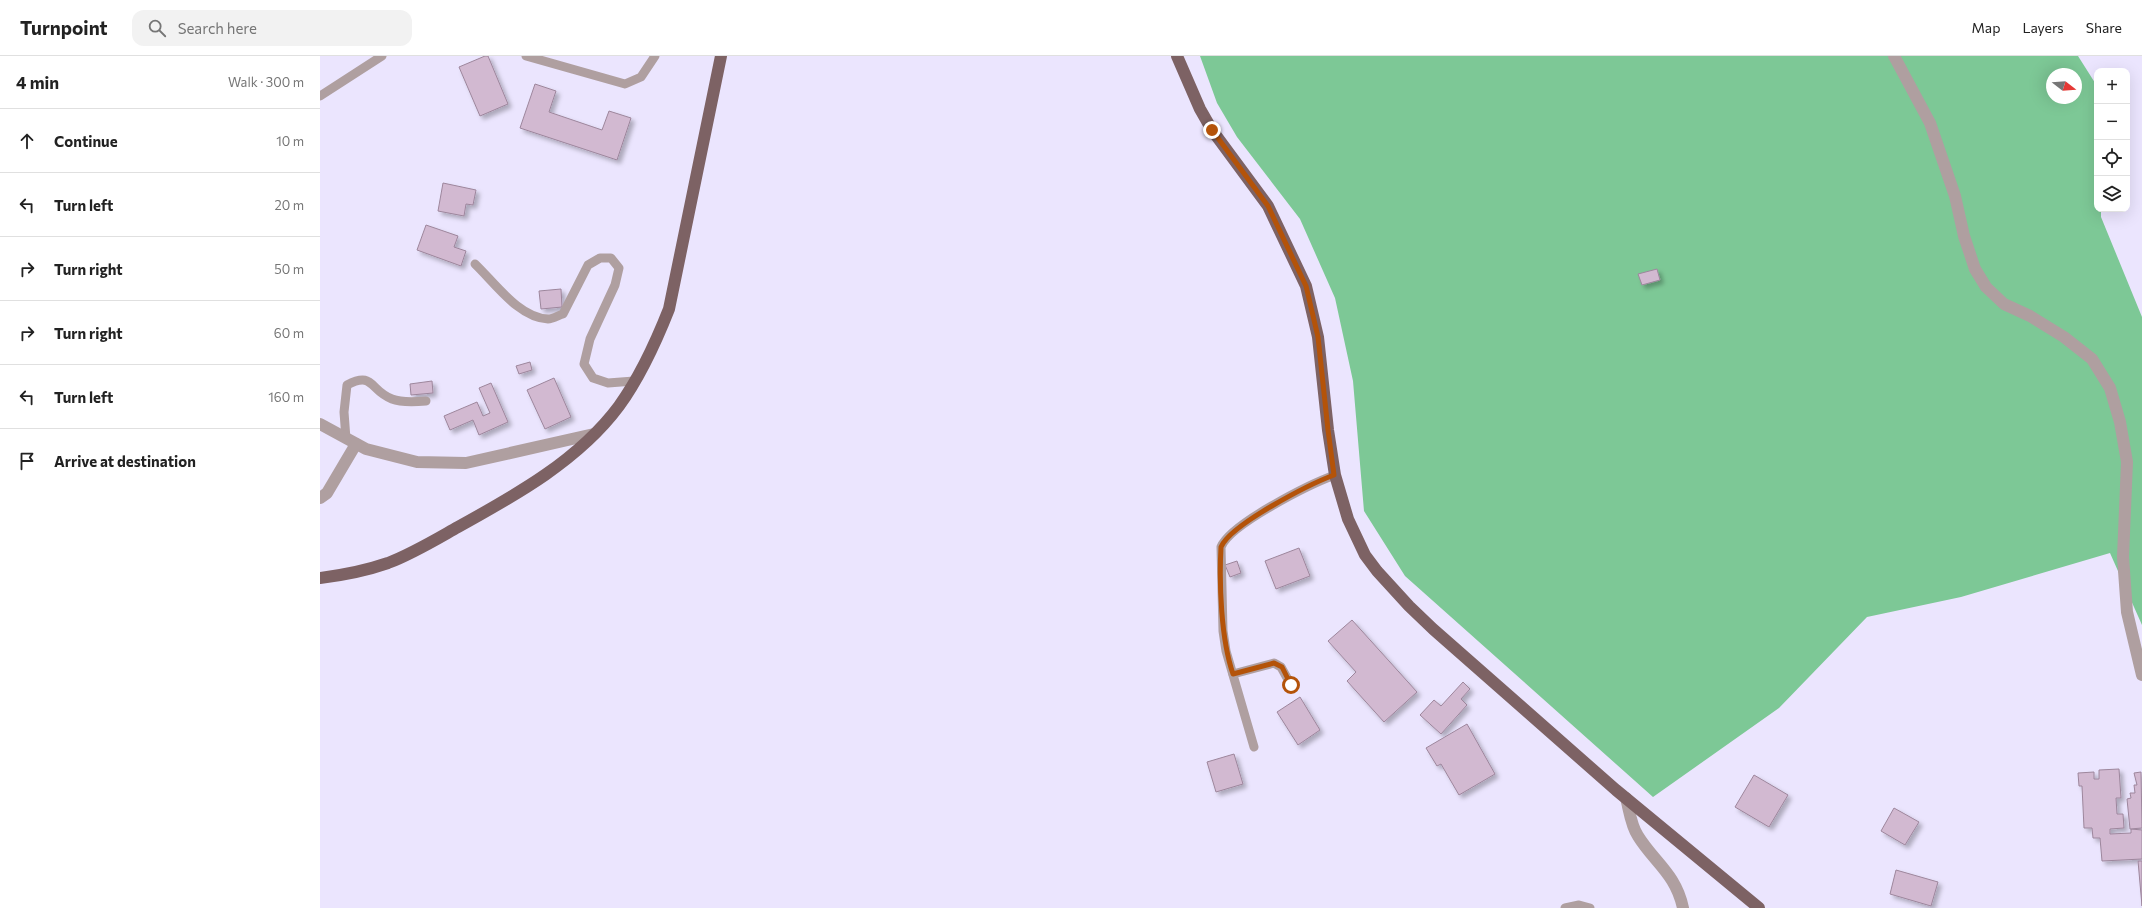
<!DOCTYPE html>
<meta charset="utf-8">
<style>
body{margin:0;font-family:Commissioner,sans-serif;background:#f2f2f2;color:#222}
.controls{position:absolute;right:12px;top:12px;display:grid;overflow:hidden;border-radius:8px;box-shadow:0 4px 16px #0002}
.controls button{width:36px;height:36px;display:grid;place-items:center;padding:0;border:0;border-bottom:1px solid #e0e0e0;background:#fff;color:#222;font:20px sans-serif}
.compass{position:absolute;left:1726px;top:12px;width:36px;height:36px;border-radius:50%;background:#fff;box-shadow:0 4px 16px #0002;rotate:107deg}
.stop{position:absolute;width:12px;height:12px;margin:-9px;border:3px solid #b45309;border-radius:50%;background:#fff}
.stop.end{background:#b45309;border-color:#fff;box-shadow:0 1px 4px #0008}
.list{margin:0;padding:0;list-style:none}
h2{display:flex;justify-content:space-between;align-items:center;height:52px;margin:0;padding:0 16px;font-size:17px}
h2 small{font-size:13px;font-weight:400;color:#767676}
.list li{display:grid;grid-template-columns:26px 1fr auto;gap:12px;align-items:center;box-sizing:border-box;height:64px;padding:0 16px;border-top:1px solid #e0e0e0}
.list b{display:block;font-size:15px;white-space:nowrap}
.list em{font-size:13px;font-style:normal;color:#767676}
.icon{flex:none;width:22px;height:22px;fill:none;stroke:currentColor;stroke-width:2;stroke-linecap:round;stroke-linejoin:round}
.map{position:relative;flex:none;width:1822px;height:852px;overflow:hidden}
header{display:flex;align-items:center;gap:24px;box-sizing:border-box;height:56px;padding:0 20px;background:#fff;border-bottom:1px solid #e0e0e0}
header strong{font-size:19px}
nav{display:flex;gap:22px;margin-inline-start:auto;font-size:14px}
.search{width:280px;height:36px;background:#f2f2f2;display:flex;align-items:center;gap:10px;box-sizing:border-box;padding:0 14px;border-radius:12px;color:#767676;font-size:15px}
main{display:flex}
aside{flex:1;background:#fff}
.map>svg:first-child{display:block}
.forest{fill:#7dc896;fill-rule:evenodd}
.building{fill:#d2b9d1;stroke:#9d869c;filter:url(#shadow)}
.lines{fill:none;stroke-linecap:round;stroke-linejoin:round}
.lane{stroke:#af9fa0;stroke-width:9}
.street{stroke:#af9fa0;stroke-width:12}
.primary{stroke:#7d6264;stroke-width:12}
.route{stroke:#b45309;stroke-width:5}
</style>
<header>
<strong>Turnpoint</strong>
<div class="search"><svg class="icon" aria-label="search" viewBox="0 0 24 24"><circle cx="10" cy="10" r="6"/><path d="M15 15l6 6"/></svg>Search here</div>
<nav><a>Map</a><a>Layers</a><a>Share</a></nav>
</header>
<main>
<aside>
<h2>4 min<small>Walk · 300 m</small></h2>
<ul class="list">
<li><svg class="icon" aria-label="ahead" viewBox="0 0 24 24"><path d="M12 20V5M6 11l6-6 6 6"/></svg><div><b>Continue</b></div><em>10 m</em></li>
<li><svg class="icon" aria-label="left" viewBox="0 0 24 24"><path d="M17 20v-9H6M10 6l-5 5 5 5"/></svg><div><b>Turn left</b></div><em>20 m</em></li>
<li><svg class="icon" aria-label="right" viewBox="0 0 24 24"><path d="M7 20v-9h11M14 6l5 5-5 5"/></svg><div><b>Turn right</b></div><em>50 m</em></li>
<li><svg class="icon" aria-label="right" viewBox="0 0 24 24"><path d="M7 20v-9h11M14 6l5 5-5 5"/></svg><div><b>Turn right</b></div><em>60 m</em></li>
<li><svg class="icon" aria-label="left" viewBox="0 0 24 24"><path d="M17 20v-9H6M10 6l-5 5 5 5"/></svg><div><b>Turn left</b></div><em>160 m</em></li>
<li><svg class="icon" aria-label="arrive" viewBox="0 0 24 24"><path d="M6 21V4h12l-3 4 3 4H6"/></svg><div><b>Arrive at destination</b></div></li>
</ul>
</aside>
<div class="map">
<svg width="1822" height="852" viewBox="0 0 1822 852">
<defs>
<filter id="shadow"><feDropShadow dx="3.5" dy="3.5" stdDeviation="2" flood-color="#0004"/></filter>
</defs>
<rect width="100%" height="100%" fill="#ebe5fe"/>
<path class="forest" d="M 880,0 L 1758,0 L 1777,30 L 1777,153 L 1781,153 L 1781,161 L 1822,261 L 1822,569 L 1790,497 L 1641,541 L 1547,561 L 1459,652 L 1333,741 L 1085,520 L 1044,455 L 1033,325 L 1015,242 L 980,163 L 917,81 L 897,47 ZM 1732,18 L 1756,18 L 1756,42 L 1732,42 Z"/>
<g class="building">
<polygon points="165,0 168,0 188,48 160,60 139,11"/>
<polygon points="215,28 236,35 229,56 282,74 289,55 311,62 297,104 200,72"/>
<polygon points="123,127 156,134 153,149 146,148 144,160 118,155"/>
<polygon points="106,169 138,180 134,191 146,195 141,210 97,194"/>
<polygon points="1337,213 1340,224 1322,229 1318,218"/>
<polygon points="241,233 242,251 221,253 219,235"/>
<polygon points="210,306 212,314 199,318 196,310"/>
<polygon points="234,322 251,361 225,373 207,334"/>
<polygon points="112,325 113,337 91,339 90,328"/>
<polygon points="171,327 188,366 159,379 153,364 130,374 124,360 157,346 163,360 170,357 159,332"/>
<polygon points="979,492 990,520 956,533 945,505"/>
<polygon points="917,505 921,517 910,521 905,509"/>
<polygon points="1032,564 1097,636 1064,666 1027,625 1036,616 1008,585"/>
<polygon points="1143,626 1150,633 1141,643 1147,649 1121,678 1100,659 1114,644 1121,650"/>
<polygon points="980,641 1000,674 978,689 957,656"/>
<polygon points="1147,668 1175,718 1139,739 1121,708 1117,710 1106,692"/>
<polygon points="914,698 923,728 896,736 887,706"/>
<polygon points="1799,713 1801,742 1796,742 1797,758 1803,758 1804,772 1790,773 1790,778 1811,777 1811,773 1822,774 1822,803 1782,805 1780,782 1773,782 1772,772 1764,772 1762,730 1759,730 1758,717 1774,716 1774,723 1779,723 1779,714"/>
<polygon points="1821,716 1822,772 1810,773 1807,743 1811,742 1810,737 1815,737 1814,729 1817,729 1814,717"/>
<polygon points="1434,719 1468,739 1449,771 1415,751"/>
<polygon points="1574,752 1599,766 1585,789 1561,775"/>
<polygon points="1818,805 1822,805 1822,850"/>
<polygon points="1576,814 1618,826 1611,850 1570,838"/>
</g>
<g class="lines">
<g class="lane">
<polyline points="206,0 305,28 321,21 335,0"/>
<polyline points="0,40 62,0"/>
<path d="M 155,208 C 175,227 199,262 228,263 C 233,263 239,259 243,258 L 268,209 L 280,202 L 291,202 L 299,212 L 295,229 L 270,283 L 264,308 L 273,322 L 288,327 L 314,325"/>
<path d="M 26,383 L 24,356 L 27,329 C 54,315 49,334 72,343 C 82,347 95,346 106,345"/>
<polyline points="913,618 954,607 961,611 971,629"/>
<path d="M 934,691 L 906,595 L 903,575 L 901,491 C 910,468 990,428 1015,419"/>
<polyline points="1245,852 1259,849 1270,852"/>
</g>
<g class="street">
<polyline points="1574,0 1610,67 1635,140 1644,180 1655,213 1666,231 1684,248 1710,260 1744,281 1772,303 1790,332 1800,366 1807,406 1803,501 1807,556 1822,619"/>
<polyline points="0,368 46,393 97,406 146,407 274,378"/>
<polyline points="0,442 7,437 36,388"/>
<path d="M 1306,742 C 1309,753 1311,770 1318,780 C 1334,806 1356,818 1363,852"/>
</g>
<g class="primary">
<polyline points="857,0 880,53 892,74 948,150 986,230 998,281 1008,374 1015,419 1028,463 1045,499 1057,515 1089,550 1113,573 1296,734 1439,852"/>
<path d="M 0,522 C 24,519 45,515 68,507 C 92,498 115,484 138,471 C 196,439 259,404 299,350 C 320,321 336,286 349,253 L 401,0"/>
</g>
</g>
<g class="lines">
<path class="route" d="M 892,74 L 948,150 L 986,230 L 998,281 L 1008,374 L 1014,419 C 990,428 911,468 901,491 C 899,528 901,583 913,618 L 954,607 L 962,611 L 971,629"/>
</g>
</svg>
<div class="controls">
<button>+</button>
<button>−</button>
<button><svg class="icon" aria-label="locate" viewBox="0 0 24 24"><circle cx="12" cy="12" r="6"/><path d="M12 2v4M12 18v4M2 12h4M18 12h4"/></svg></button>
<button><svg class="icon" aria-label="layers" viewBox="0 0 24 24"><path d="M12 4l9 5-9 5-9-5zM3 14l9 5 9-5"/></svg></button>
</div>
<svg class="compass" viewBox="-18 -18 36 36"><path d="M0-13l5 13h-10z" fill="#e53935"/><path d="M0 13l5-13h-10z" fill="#767676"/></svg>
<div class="stop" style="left:971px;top:629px"></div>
<div class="stop end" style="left:892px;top:74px"></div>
</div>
</main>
